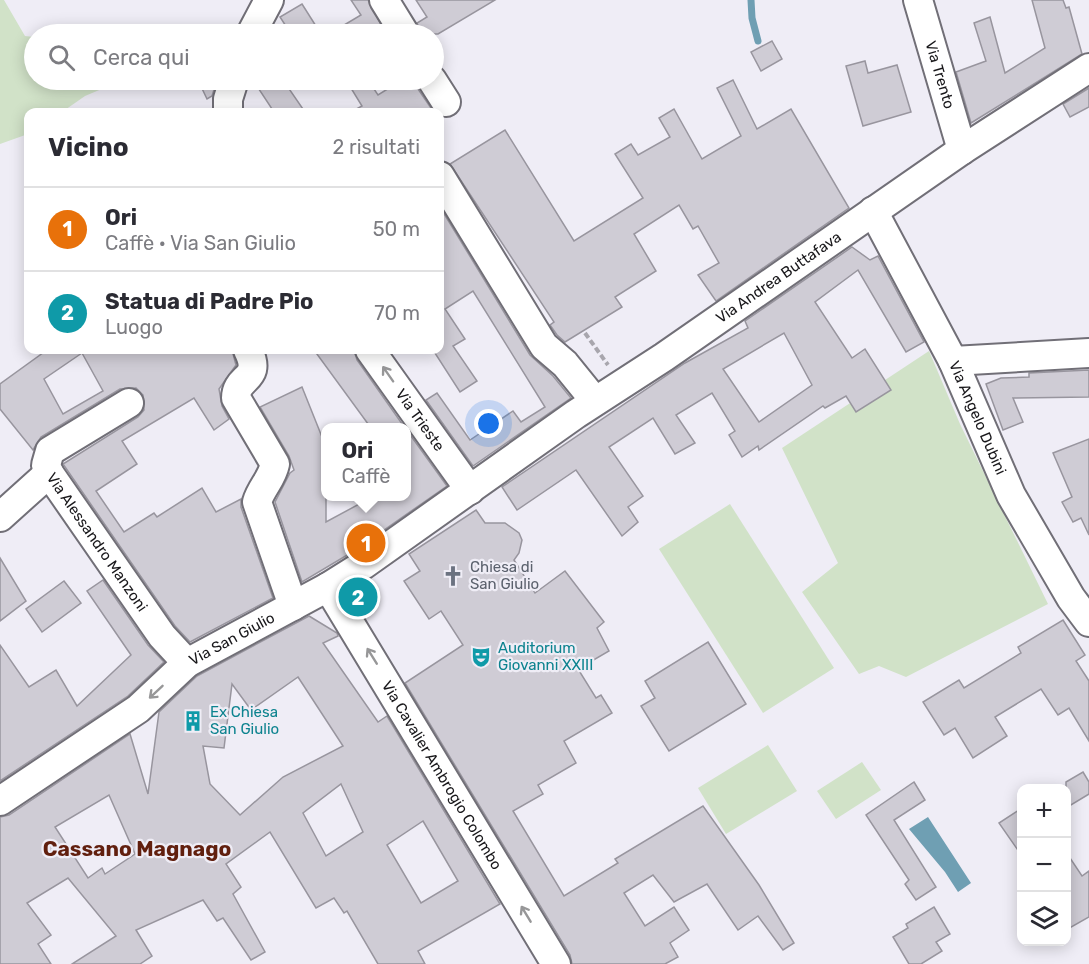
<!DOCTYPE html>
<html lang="it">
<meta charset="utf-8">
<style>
body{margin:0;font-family:Rubik,sans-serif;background:#f2f2f3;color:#2b2b33}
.controls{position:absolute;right:18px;bottom:18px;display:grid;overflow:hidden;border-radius:12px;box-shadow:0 3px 15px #0003}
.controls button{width:54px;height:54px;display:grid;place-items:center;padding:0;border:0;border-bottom:2px solid #e1e1e2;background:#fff;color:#2b2b33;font:30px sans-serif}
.you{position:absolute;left:489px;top:424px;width:21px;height:21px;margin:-15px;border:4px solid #fff;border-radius:50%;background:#1a73e8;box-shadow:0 0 0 9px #1a73e833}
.badge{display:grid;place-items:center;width:39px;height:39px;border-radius:50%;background:#b45309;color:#fff;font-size:20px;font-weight:700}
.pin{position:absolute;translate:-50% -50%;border:3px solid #fff;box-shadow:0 2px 6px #0006}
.popup{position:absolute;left:321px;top:423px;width:90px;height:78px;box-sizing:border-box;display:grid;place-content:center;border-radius:12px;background:#fff;filter:drop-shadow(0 2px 4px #0005);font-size:20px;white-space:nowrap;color:#7c7c81}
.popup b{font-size:22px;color:#2b2b33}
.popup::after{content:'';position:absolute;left:50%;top:100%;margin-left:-12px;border:12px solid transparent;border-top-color:#fff}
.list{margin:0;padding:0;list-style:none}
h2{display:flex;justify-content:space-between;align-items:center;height:78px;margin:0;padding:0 24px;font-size:26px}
h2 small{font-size:20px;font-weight:400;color:#7c7c81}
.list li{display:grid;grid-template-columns:39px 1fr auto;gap:18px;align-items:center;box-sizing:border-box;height:84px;padding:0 24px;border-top:2px solid #e1e1e2}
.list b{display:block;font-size:22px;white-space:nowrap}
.list p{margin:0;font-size:20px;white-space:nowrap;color:#7c7c81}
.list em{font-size:20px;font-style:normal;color:#7c7c81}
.icon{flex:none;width:33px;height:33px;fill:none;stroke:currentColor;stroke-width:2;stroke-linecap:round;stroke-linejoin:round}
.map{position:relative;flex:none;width:1089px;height:964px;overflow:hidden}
.search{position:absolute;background:#fff;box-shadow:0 3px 15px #0003;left:24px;top:24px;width:420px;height:66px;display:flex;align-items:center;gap:15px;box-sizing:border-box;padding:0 21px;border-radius:33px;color:#7c7c81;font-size:22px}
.panel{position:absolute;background:#fff;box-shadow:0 3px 15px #0003;left:24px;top:108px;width:420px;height:246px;border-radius:12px}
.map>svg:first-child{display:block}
.green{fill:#d1e2c8}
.water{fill:#6f9fb3}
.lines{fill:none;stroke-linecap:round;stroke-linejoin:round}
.stream{stroke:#6f9fb3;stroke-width:7}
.building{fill:#cfccd5;stroke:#98959e;stroke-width:1.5;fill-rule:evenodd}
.minor-casing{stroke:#716f77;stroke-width:32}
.path{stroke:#a8a6ad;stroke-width:4;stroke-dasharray:6 3;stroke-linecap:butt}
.minor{stroke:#fff;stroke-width:28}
.oneway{stroke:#979798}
.labels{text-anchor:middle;stroke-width:4.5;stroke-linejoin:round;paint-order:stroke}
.street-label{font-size:15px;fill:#18171a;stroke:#efedf6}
.worship-label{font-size:15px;fill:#5b616d;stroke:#efedf6;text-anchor:start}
.culture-label{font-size:15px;fill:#0d838f;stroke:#efedf6;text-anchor:start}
.district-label{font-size:21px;font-weight:bold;fill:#611f0e;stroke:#efedf6}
</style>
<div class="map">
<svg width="1089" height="964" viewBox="0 0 1089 964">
<rect width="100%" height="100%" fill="#efedf6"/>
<g class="green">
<polygon points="0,0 4,0 25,36 34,37 34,80 123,80 85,96 62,112 28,112 28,134 0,144"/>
<polygon points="929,351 960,424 1048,604 906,677 879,666 859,674 802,592 838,563 782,448"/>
<polygon points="730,504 834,668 763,713 659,549"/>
<polygon points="768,745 797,791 726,834 698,788"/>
<polygon points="862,762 881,790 836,819 817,791"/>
</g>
<polygon class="water" points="928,817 971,883 958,892 945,872 909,829"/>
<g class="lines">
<polyline class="stream" points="751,0 752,18 758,41"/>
</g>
<g class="building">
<polygon points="351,0 368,0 386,34 329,34 361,15"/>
<polygon points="416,0 495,0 438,34 421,34 417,23 427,17"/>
<polygon points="1032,0 1063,0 1066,8 1069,7 1082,54 971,123 956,72 986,61 974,23 990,17 1005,73 1045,48"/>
<polygon points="302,4 321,34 291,34 280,17"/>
<polygon points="772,41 782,59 761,71 751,52"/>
<polygon points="865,61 868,73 897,65 911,112 863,126 846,66"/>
<polygon points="198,80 217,80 212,96 207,99"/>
<polygon points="253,80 283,80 305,112 274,112"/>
<polygon points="346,80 368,80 378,95 402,80 416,80 418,89 433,111 351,112 362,106"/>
<polygon points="733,80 757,129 791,109 849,208 716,301 698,275 719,263 698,226 693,229 679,205 634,234 656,271 615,297 622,307 565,342 557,335 550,325 554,322 450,164 505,130 574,241 643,198 615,154 631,144 638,155 670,137 659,118 674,109 702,159 741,136 717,88"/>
<polygon points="1089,88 1089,107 1070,117 1063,104"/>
<polygon points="440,207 530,355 553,376 571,398 473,466 426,400 437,393 470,440 513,411 521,422 545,407 473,291 445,309 465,339 453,346 477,381 460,392 433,350 440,350"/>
<path d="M 852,247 L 870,260 L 878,256 L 924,342 L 906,352 L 858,270 L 815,302 L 852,358 L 865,349 L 891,390 L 856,412 L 846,396 L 825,408 L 823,406 L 759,450 L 758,446 L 742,457 L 729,435 L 735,431 L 712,393 L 676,415 L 695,443 L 675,454 L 653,418 L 609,447 L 643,496 L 628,507 L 638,522 L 622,536 L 576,470 L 517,510 L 502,487 L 685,363 L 748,328 L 745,321 ZM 784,333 L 812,385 L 759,422 L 723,369 Z"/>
<path d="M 47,350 L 232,350 L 236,365 L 219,389 L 222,406 L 229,419 L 214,430 L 194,398 L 122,441 L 137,464 L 96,491 L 124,532 L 154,513 L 157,517 L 202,488 L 216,512 L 241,499 L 241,507 L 273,598 L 190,642 L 175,626 L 63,464 L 138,417 L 144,410 L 143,395 L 136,388 L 120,389 L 41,437 L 33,450 L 0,409 L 0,384 ZM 82,353 L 103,391 L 63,414 L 44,379 Z"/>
<polygon points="314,350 354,350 357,360 405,428 371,428"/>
<polygon points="1089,370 1089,397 1013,398 1023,422 1003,430 986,384 1001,378 1029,377 1029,373"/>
<polygon points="302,387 326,447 326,522 374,496 406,496 406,429 447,486 354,551 302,582 275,502 290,473 294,470 289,456 260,407"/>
<polygon points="1089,439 1089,535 1081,518 1073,522 1062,502 1072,497 1053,453"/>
<polygon points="476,510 485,523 505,523 519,533 522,540 519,553 514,560 535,593 565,571 604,622 597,628 609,651 578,669 596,698 601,695 612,713 564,741 576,763 538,785 543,794 513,811 564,896 618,863 615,859 703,806 759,885 794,943 783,950 758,916 738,930 707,884 674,902 653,875 624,893 645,926 674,907 689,930 670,943 678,957 665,964 572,964 570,955 405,683 463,645 441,611 429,619 404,581 420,571 409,554"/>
<polygon points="0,558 26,601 0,621"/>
<polygon points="103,580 148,645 164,662 128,696 0,781 0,645 29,687 56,670 77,706 131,655 87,591"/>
<polygon points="64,581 81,603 42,632 26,609"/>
<path d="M 309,616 L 337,633 L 338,636 L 323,643 L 378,722 L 387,716 L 500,904 L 418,951 L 425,964 L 378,964 L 347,911 L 344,913 L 334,898 L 316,908 L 270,832 L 226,864 L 241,887 L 233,894 L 265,952 L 251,960 L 223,918 L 217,921 L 203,900 L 136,930 L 152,956 L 140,964 L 72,964 L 116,936 L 68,878 L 27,903 L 51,935 L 38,944 L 51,964 L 0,964 L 0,817 L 9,815 L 130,734 L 148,794 L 159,712 L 197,676 ZM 298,677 L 343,746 L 283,777 L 240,815 L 210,784 L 203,746 L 224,748 L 232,684 L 251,710 ZM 341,784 L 363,832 L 326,856 L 303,813 ZM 109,795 L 135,854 L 105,874 L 102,868 L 88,878 L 55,827 ZM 423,821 L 458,881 L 421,903 L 387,845 Z"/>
<polygon points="1063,620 1085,655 1076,661 1089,681 1089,741 1069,708 1058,715 1041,689 995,717 1007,736 973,758 955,728 944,735 923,702 959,680 964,688 1021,653 1018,647"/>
<polygon points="708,642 746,704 669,751 641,706 655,698 645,681"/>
<polygon points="1083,772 1089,782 1089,794 1066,808 1066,782"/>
<polygon points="914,782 925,800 894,820 936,887 916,900 905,884 909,880 866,815"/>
<polygon points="1022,808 1022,856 999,823"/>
<polygon points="1066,852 1082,876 1089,871 1089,917 1066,930"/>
<polygon points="934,907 950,934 936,942 942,951 921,964 909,964 893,937 908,928 906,924"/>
</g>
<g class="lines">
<g class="minor-casing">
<g id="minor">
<polyline points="384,0 405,34"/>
<path id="s1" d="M 918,0 L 962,150"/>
<polyline points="251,34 269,0"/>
<polyline points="432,80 446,102"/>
<polyline points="228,112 228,99 234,80"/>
<polyline points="440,176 544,346 565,364 595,401"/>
<path id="s2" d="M 873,211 L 953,361 L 1011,495 L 1071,598 L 1089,622"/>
<path d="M 248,350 C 263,381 236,375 236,398 L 275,464 C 272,479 261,488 257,502 L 293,606"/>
<path id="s3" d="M 370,350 L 470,490"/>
<polyline points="953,361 1089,353"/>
<polyline points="49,473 46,465 50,451 129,403"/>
<path id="s4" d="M 0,517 L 49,473 L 162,636 L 187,663"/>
<path id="s5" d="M 328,587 L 556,964"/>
<path id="s6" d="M 0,801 L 138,709 L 187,663 L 328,587 L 363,565 L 576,414 L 664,357 L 962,150 L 1089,68"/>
</g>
</g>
<polyline class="path" points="585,333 608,365"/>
<use href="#minor" class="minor"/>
</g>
<defs><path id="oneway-shaft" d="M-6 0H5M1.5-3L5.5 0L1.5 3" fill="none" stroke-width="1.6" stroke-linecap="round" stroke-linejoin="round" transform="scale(1.5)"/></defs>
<g class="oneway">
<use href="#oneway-shaft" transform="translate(388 374) rotate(-125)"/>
<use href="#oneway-shaft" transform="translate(372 656) rotate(-122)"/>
<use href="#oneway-shaft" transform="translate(156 692) rotate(137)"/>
<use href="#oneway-shaft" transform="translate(526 914) rotate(-121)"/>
</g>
<defs>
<g id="church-bare" transform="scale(1.62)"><path d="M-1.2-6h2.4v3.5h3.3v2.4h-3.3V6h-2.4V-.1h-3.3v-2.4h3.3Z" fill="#6b7280" stroke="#efedf6" stroke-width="2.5" paint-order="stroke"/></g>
<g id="theatre-bare" transform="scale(1.62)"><path d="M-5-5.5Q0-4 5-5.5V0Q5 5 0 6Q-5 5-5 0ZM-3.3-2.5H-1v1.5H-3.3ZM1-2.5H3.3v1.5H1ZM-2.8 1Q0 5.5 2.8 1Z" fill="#0f9aa8" stroke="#efedf6" stroke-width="2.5" paint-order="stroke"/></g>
<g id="building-bare" transform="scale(1.62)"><path d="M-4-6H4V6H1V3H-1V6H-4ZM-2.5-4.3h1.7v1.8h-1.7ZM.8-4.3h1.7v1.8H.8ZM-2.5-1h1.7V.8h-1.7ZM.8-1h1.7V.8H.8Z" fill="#0f9aa8" stroke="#efedf6" stroke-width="2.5" paint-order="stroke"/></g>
</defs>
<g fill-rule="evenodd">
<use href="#church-bare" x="453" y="576"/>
<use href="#theatre-bare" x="481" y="657"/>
<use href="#building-bare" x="193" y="721"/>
</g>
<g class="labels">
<g class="street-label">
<text dy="5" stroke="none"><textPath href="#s1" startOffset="78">Via Trento</textPath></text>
<text dy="5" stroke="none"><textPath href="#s6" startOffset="940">Via Andrea Buttafava</textPath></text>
<text dy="5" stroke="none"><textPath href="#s2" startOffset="232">Via Angelo Dubini</textPath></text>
<text dy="5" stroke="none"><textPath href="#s3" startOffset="86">Via Trieste</textPath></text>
<text dy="5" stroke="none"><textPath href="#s4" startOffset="150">Via Alessandro Manzoni</textPath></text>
<text dy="5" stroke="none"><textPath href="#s6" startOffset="284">Via San Giulio</textPath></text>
<text dy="5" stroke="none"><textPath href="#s5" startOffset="220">Via Cavalier Ambrogio Colombo</textPath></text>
</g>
<g class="worship-label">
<text x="470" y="572">Chiesa di<tspan x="470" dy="17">San Giulio</tspan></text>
</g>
<g class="culture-label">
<text x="498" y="653">Auditorium<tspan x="498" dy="17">Giovanni XXIII</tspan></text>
<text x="210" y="717">Ex Chiesa<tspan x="210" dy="17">San Giulio</tspan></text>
</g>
<g class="district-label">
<text x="137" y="856">Cassano Magnago</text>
</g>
</g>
</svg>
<div class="controls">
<button>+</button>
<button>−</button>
<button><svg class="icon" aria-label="layers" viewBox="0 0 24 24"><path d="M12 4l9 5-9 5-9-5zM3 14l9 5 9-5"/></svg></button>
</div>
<div class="you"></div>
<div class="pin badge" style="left:366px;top:543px;background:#e8710a">1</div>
<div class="popup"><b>Ori</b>Caffè</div>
<div class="pin badge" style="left:358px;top:597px;background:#0f9aa8">2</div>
<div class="search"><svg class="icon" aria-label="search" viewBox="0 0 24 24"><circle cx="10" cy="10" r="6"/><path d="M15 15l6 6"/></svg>Cerca qui</div>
<section class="panel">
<h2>Vicino<small>2 risultati</small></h2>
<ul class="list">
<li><span class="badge" style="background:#e8710a">1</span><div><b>Ori</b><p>Caffè · Via San Giulio</p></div><em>50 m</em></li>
<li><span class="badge" style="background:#0f9aa8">2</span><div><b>Statua di Padre Pio</b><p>Luogo</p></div><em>70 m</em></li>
</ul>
</section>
</div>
